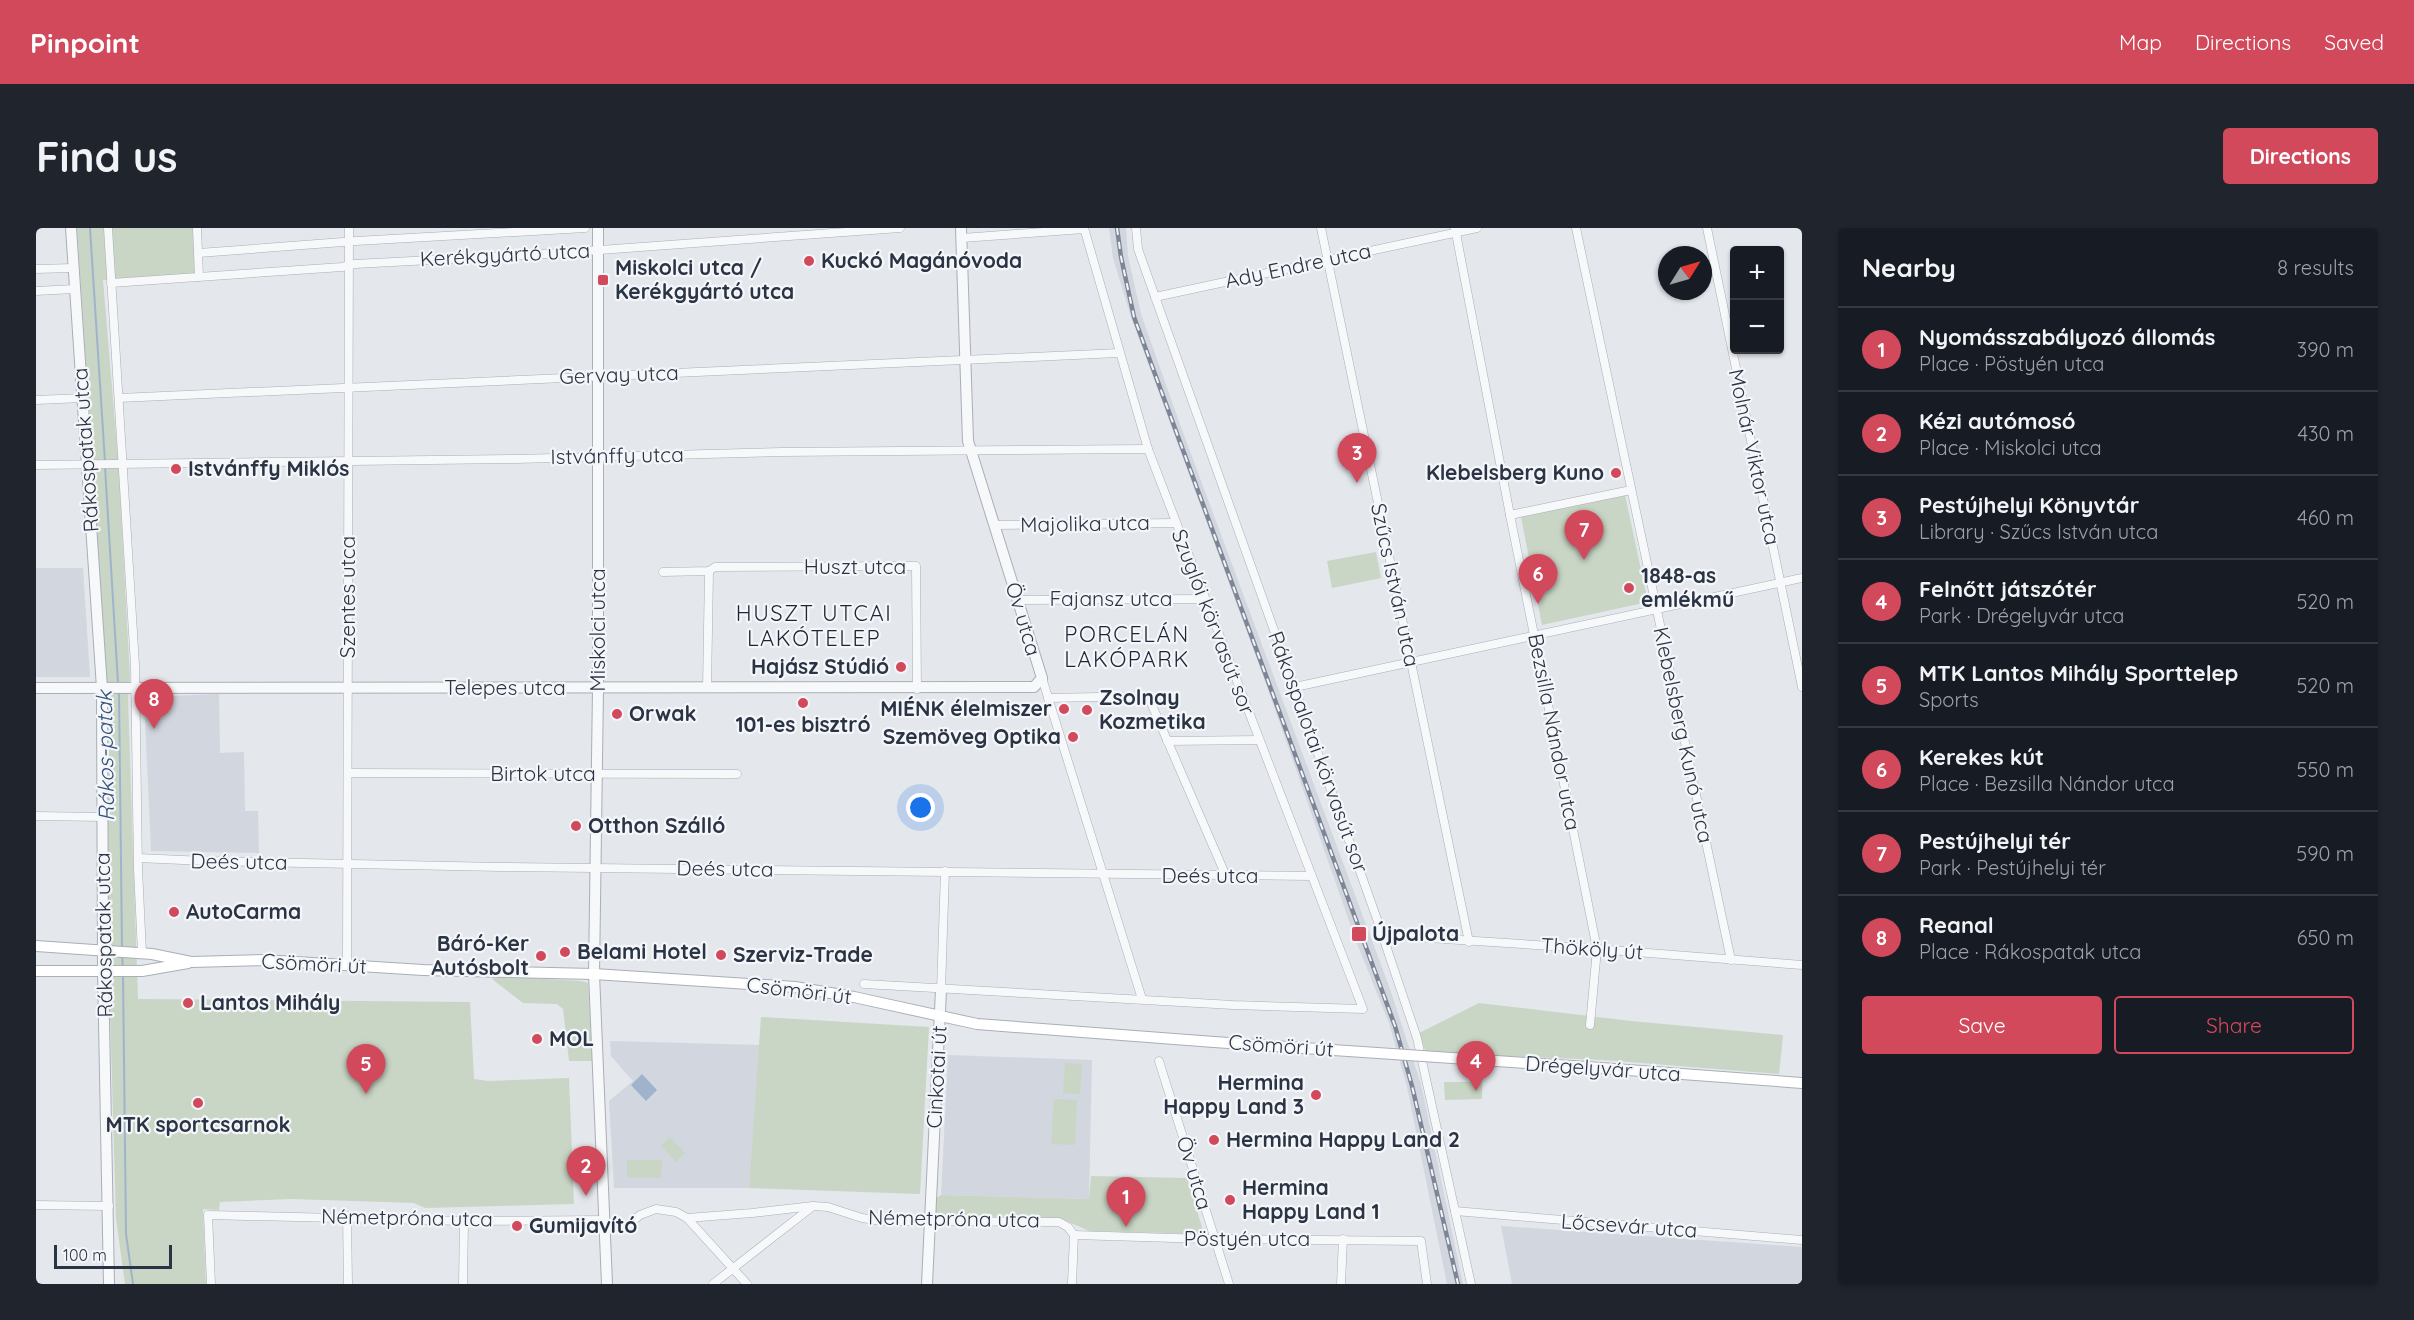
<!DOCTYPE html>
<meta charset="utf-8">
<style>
body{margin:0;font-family:Quicksand,sans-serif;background:#20242c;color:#f1f3f6}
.controls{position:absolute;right:18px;top:18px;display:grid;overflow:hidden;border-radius:6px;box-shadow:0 2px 4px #0004}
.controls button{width:54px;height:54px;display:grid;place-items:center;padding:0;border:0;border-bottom:2px solid #363941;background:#171b24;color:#f1f3f6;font:30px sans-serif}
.compass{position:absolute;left:1622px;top:18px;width:54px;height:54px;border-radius:50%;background:#171b24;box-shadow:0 2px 4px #0004;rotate:53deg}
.scale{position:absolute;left:18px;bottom:15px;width:118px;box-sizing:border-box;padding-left:6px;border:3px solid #2b3445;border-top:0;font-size:16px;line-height:21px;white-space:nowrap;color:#2b3445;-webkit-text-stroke:4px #f4f6f9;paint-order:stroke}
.you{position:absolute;left:885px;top:580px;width:21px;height:21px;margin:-15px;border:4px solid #fff;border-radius:50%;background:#1a73e8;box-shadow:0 0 0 9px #1a73e833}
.badge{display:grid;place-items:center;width:39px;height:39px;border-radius:50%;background:#d1495b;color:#fff;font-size:20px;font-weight:700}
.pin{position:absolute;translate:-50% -50px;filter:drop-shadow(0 2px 3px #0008)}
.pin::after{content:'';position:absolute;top:32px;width:21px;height:18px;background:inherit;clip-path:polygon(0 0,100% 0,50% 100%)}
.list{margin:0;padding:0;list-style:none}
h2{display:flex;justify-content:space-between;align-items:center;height:78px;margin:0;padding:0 24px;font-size:26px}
h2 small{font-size:20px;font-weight:400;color:#9ea1a6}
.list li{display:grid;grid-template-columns:39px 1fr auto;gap:18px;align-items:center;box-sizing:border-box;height:84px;padding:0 24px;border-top:2px solid #363941}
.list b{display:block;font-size:22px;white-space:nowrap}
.list p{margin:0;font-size:20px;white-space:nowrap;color:#9ea1a6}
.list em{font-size:20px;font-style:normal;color:#9ea1a6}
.actions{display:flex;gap:12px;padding:18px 24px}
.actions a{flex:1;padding:14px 0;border:2px solid #d1495b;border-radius:6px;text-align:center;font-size:21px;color:#d1495b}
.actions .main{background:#d1495b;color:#fff}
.map{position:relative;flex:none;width:1766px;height:1056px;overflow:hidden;border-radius:6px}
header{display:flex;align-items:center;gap:36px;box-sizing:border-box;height:84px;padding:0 30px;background:#d1495b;color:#fff}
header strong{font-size:28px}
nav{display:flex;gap:33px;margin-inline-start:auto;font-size:21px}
.intro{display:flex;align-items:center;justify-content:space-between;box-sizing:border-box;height:144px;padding:0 36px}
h1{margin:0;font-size:42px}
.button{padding:15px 27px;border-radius:6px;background:#d1495b;color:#fff;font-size:21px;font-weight:700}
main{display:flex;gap:36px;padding:0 36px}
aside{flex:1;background:#171b24;border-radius:6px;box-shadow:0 2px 4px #0004}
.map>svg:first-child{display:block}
.built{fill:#d2d6de}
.green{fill:#c9d6c5}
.water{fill:#9fb4cc}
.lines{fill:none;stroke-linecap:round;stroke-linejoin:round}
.stream{stroke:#9fb4cc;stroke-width:2}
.minor-casing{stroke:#a9aeb7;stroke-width:9}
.tertiary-casing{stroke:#a9aeb7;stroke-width:12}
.secondary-casing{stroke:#a9aeb7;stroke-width:12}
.minor{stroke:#f7f8fa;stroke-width:8}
.tertiary{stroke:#f7f8fa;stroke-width:10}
.secondary{stroke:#fff;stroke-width:10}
.rail-casing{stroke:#7d8696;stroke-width:4.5}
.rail{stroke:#f4f6f9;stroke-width:2;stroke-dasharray:7;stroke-linecap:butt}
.secondary-bridge-casing{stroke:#a9aeb7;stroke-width:12;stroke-linecap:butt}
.secondary-bridge{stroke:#fff;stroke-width:10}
.poi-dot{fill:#d1495b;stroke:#f4f6f9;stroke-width:2}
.labels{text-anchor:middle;stroke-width:4.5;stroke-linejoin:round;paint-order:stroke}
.street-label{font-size:21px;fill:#2b3445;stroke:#f4f6f9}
.poi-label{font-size:21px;font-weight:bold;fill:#2b3445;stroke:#f4f6f9;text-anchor:start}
.neighbourhood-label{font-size:22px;letter-spacing:1.5px;fill:#1d2536;stroke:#f4f6f9}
.water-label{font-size:22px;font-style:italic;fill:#34527a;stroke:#f4f6f9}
</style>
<header>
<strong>Pinpoint</strong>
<nav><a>Map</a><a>Directions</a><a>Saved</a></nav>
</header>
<div class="intro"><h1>Find us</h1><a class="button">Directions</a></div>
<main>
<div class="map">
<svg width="1766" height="1056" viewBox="0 0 1766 1056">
<rect width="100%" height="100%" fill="#e4e7ec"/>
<g class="built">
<polygon points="1073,0 1090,0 1092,28 1105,86 1145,199 1354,761 1385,856 1427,1056 1411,1056 1371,859 1353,795 1320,713 1228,450 1095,89 1077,30"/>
<polygon points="0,340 47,340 54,449 0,449"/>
<polygon points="183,466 184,525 208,524 209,583 222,583 223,625 115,623 108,469"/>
<polygon points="574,813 724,817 713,960 578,960 573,873 597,853 575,828"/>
<polygon points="912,827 1056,832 1053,971 905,967"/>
<polygon points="1465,998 1766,1019 1766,1056 1476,1056"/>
</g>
<g class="green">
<polygon points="41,0 164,0 167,49 67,52 83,243 94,450 92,470 102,771 434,774 438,851 452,853 533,850 538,976 389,980 378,975 256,971 184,974 183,982 167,981 170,1056 89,1056 80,991 72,712 72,469"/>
<polygon points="1589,267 1612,374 1506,397 1485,289"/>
<polygon points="1340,324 1345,350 1296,360 1291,333"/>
<polygon points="459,748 545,753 552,755 557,833 533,833 527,781 521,776 487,775 456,751"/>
<polygon points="1443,775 1595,793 1747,807 1743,846 1568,832 1390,825 1383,805"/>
<polygon points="725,789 893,799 884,966 713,960"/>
<polygon points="1029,835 1046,836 1044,866 1027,865"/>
<polygon points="1408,854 1446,854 1446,871 1409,872"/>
<polygon points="1018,871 1041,872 1039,917 1015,916"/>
<polygon points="634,909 649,925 640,934 625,918"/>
<polygon points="591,932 626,932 625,950 591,949"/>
<polygon points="1055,948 1151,950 1168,1006 1053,1003 1024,990 902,988 899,986 900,970 905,967 1053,971"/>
</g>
<polygon class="water" points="606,846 621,862 610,873 595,857"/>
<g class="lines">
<g class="stream">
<polyline points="54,0 69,234"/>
<polyline points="69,239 82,455"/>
<polyline points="83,464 86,719"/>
<polyline points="86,728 87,740"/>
<polyline points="87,746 90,1006 97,1056"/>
</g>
<g class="minor-casing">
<g id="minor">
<polyline points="72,0 99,437 102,641 106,725"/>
<polyline points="161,0 163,49"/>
<polyline points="1100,0 1102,21 1341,691 1381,810 1435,1056"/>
<polyline points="1285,0 1433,714"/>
<polyline points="1419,0 1474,287 1561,721 1554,797"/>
<polyline points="1540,0 1695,732"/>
<polyline points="1671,0 1766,459"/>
<polyline points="926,10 1048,1"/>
<polyline points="163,25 320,13 549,0"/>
<polyline points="0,41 37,40"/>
<polyline points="75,55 306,39 319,36 509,26 864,0"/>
<polyline points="0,63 38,61"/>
<polyline points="1119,69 1441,0"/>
<polyline points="83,170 1083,125"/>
<polyline points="0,172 47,170"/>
<polyline points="0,237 480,231 746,224 1112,221"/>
<polyline points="1474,287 1595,262"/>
<polyline points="958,297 1139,295"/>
<polyline points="627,344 673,343 679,339 880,338 881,461"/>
<polyline points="982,372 1169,371"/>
<polyline points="1006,450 1106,771"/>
<polyline points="1259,459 1766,350"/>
<polyline points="671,460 673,343"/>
<polyline points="1012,470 1112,468 1190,648"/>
<polyline points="1131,513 1223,512"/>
<polyline points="312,545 701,546"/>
<polyline points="0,588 67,589"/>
<polyline points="102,630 169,633 465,639 1275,648"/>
<polyline points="1347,707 1561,721 1766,737"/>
<polyline points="311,737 313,0"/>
<polyline points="828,756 1197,777 1327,781 1112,221 1048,0"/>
<polyline points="905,762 909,643"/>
<polyline points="1123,833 1193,1056"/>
<polyline points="0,977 73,978"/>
<polyline points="1419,983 1766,1012"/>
<polyline points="311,988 312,1056"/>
<polyline points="651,990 716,985 777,978 792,979 826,990 846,993 1023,994 1032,999 1038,1007"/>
<polyline points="569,1000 591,998 604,987 620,981 640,984 651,990 711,1056"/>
<polyline points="1038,1007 1171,1011 1385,1013 1391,1056"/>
<polyline points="175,1056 172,987 428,993 569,992"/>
<polyline points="427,1056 428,993"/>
<polyline points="677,1056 777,978"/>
<polyline points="1036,1056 1038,1007"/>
<polyline points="1305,1056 1307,1011"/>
</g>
</g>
<g class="tertiary-casing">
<g id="tertiary">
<polyline points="35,0 66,460 67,742 73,1056"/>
<polyline points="562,0 562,461 558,746 571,1056"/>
<polyline points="0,460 998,459 1006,450 932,213 925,0"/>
<polyline points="891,1056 905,762"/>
</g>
</g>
<g class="secondary-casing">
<g id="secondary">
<polyline points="0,718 116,726 155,734 228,732 387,742 558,746 759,759 818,769 941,796 1178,814"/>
<polyline points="0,743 106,743 152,735"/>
<polyline points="1565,840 1766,855"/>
</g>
</g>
<use href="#minor" class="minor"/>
<use href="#tertiary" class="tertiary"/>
<use href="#secondary" class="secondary"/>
<g class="rail-casing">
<polyline id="rail" points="1081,0 1085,29 1098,89 1359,798 1376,858 1422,1056"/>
</g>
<use href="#rail" class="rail"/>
<g class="secondary-bridge-casing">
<polyline id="secondary-bridge" points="1178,814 1565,840"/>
</g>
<use href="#secondary-bridge" class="secondary-bridge"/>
</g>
<g class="poi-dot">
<circle cx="773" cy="33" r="6"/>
<rect x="561" y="46" width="12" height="12" rx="3"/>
<circle cx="140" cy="241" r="6"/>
<circle cx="1580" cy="245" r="6"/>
<circle cx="1593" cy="360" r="6"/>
<circle cx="865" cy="439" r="6"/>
<circle cx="767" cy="475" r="6"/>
<circle cx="1028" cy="481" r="6"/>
<circle cx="1051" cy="482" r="6"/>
<circle cx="581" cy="486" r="6"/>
<circle cx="1037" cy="509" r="6"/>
<circle cx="540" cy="598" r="6"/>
<circle cx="138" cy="684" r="6"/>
<rect x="1315" y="698" width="16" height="16" rx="3"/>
<circle cx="529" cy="724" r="6"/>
<circle cx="685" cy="727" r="6"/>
<circle cx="505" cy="728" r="6"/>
<circle cx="152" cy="775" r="6"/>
<circle cx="501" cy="811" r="6"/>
<circle cx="1280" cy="867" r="6"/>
<circle cx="162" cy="875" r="6"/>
<circle cx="1178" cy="912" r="6"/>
<circle cx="1194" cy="972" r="6"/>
<circle cx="481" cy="998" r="6"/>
</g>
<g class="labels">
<g class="street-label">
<text transform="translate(469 27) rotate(-3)" y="7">Kerékgyártó utca</text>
<text transform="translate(1262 38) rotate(-12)" y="7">Ady Endre utca</text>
<text transform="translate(583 147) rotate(-2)" y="7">Gervay utca</text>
<text transform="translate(50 222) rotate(-94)" y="7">Rákospatak utca</text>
<text transform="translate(581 228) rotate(-1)" y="7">Istvánffy utca</text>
<text transform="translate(1718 229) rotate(78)" y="7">Molnár Viktor utca</text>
<text transform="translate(1049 296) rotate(-1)" y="7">Majolika utca</text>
<text x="819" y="346">Huszt utca</text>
<text transform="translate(1359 357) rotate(78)" y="7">Szűcs István utca</text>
<text transform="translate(312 369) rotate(-90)" y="7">Szentes utca</text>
<text x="1075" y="378">Fajansz utca</text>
<text transform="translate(987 391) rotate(73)" y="7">Öv utca</text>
<text transform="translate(1177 394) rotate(69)" y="7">Szuglói körvasút sor</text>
<text transform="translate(562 402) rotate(-90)" y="7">Miskolci utca</text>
<text x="469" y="467">Telepes utca</text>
<text transform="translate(1518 504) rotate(79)" y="7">Bezsilla Nándor utca</text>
<text transform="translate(1647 507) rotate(78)" y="7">Klebelsberg Kunó utca</text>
<text transform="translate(1282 524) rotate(70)" y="7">Rákospalotai körvasút sor</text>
<text x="507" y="553">Birtok utca</text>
<text transform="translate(203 634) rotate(1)" y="7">Deés utca</text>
<text transform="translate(689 641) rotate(1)" y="7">Deés utca</text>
<text x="1174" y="655">Deés utca</text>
<text transform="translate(68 707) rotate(-91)" y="7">Rákospatak utca</text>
<text transform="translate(1556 721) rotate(4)" y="7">Thököly út</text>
<text transform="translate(278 736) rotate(3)" y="7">Csömöri út</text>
<text transform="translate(763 763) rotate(7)" y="7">Csömöri út</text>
<text transform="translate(1245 818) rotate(4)" y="7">Csömöri út</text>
<text transform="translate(1567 841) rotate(4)" y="7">Drégelyvár utca</text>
<text transform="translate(901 849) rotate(-87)" y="7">Cinkotai út</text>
<text transform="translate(1158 945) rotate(73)" y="7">Öv utca</text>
<text transform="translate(371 990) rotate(1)" y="7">Németpróna utca</text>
<text transform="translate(918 991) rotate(1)" y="7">Németpróna utca</text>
<text transform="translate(1593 998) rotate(4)" y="7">Lőcsevár utca</text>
<text x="1211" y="1018">Pöstyén utca</text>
</g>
<g class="poi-label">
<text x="785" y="40">Kuckó Magánóvoda</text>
<text x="579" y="47">Miskolci utca /<tspan x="579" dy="24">Kerékgyártó utca</tspan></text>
<text x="152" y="248">Istvánffy Miklós</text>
<text x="1568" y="252" text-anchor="end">Klebelsberg Kuno</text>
<text x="1605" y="355">1848-as<tspan x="1605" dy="24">emlékmű</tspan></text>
<text x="853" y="446" text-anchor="end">Hajász Stúdió</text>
<text x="1063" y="477">Zsolnay<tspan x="1063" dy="24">Kozmetika</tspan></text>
<text x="1016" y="488" text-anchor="end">MIÉNK élelmiszer</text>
<text x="593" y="493">Orwak</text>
<text x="767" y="504" text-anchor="middle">101-es bisztró</text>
<text x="1025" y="516" text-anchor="end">Szemöveg Optika</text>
<text x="552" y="605">Otthon Szálló</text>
<text x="150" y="691">AutoCarma</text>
<text x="1336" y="713">Újpalota</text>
<text x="493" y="723" text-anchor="end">Báró-Ker<tspan x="493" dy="24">Autósbolt</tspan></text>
<text x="541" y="731">Belami Hotel</text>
<text x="697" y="734">Szerviz-Trade</text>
<text x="164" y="782">Lantos Mihály</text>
<text x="513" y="818">MOL</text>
<text x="1268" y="862" text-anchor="end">Hermina<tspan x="1268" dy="24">Happy Land 3</tspan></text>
<text x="162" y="904" text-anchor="middle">MTK sportcsarnok</text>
<text x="1190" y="919">Hermina Happy Land 2</text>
<text x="1206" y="967">Hermina<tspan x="1206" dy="24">Happy Land 1</tspan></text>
<text x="493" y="1005">Gumijavító</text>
</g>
<g class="neighbourhood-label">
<text x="778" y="393">HUSZT UTCAI<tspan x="778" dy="25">LAKÓTELEP</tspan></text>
<text x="1091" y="414">PORCELÁN<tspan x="1091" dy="25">LAKÓPARK</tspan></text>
</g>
<g class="water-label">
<text transform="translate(69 528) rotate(-91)" y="8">Rákos-patak</text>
</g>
</g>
</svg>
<div class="controls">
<button>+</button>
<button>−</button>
</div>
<svg class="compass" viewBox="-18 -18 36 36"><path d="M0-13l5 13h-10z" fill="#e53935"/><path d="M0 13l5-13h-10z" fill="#9ea1a6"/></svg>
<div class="scale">100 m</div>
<div class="you"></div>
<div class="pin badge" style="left:1090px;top:999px">1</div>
<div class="pin badge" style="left:550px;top:968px">2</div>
<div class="pin badge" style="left:1321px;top:255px">3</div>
<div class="pin badge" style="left:1440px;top:863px">4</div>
<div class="pin badge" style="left:330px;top:866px">5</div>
<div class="pin badge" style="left:1502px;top:376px">6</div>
<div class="pin badge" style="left:1548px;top:332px">7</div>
<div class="pin badge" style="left:118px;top:501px">8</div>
</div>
<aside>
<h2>Nearby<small>8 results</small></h2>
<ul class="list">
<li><span class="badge">1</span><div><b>Nyomásszabályozó állomás</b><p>Place · Pöstyén utca</p></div><em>390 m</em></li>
<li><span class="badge">2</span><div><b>Kézi autómosó</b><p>Place · Miskolci utca</p></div><em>430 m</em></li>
<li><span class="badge">3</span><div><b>Pestújhelyi Könyvtár</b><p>Library · Szűcs István utca</p></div><em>460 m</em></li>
<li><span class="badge">4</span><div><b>Felnőtt játszótér</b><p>Park · Drégelyvár utca</p></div><em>520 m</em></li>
<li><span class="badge">5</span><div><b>MTK Lantos Mihály Sporttelep</b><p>Sports</p></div><em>520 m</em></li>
<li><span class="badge">6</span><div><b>Kerekes kút</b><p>Place · Bezsilla Nándor utca</p></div><em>550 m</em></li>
<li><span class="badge">7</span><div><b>Pestújhelyi tér</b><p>Park · Pestújhelyi tér</p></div><em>590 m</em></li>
<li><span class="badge">8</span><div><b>Reanal</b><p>Place · Rákospatak utca</p></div><em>650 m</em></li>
</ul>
<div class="actions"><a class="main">Save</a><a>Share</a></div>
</aside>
</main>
